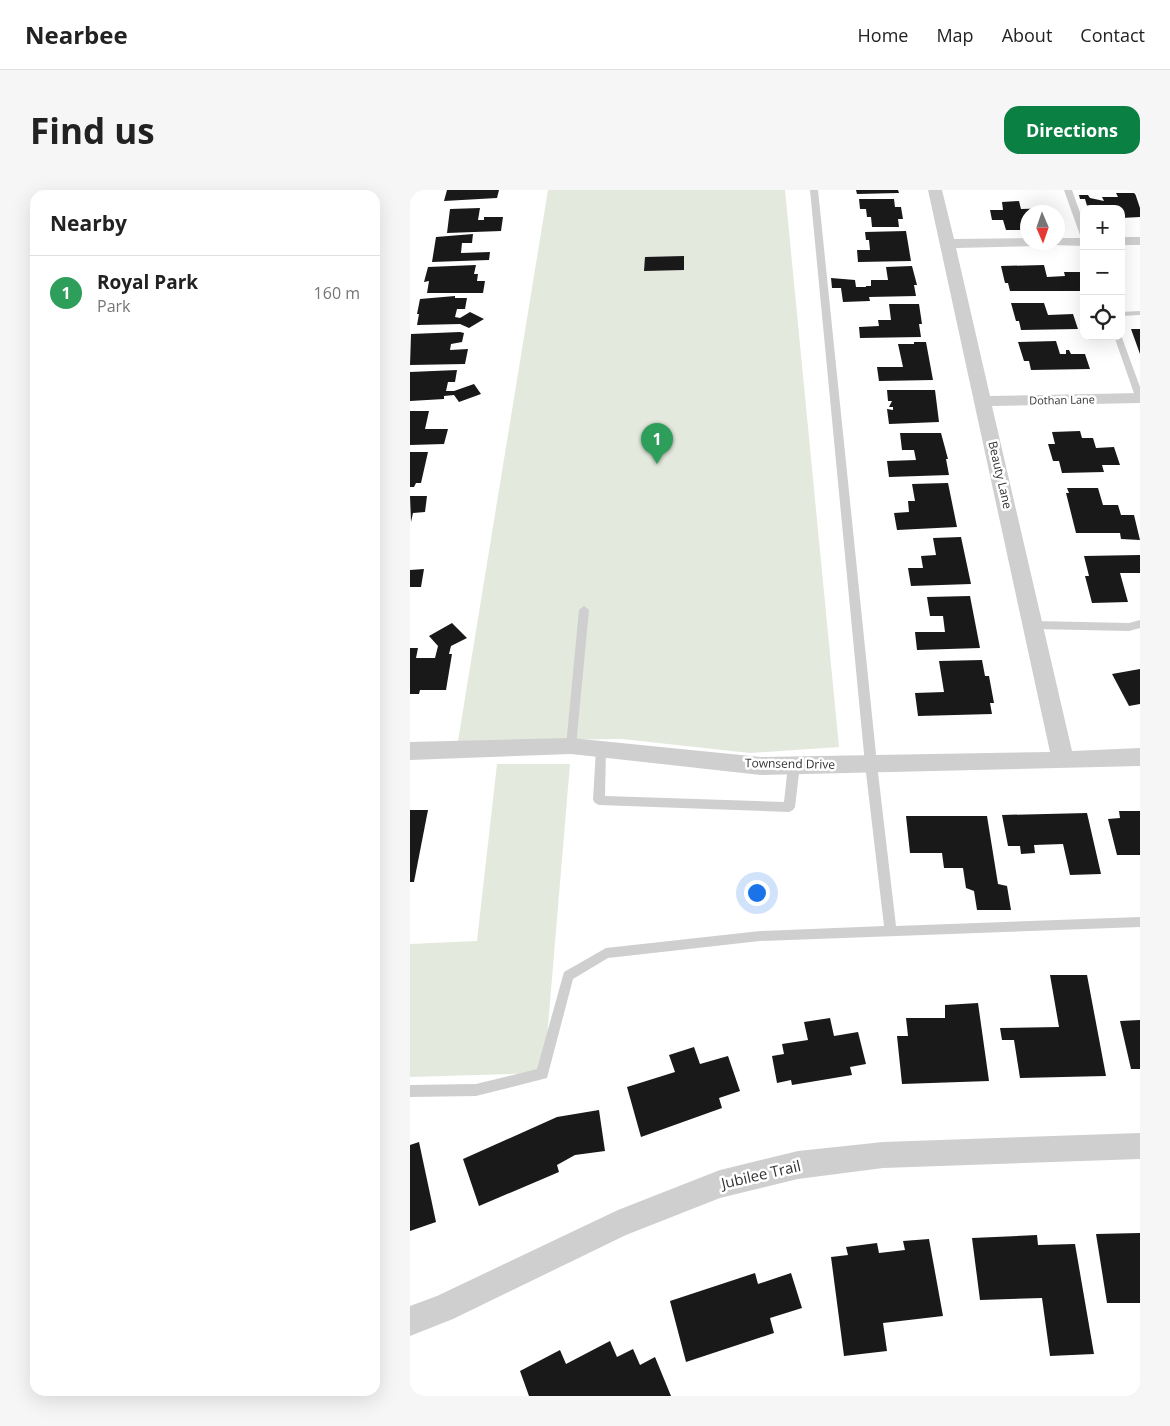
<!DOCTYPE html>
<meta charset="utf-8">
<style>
body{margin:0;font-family:"Open Sans",sans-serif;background:#f6f6f6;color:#222}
.controls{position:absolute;right:15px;top:15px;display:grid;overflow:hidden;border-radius:10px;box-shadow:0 5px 20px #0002}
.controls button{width:45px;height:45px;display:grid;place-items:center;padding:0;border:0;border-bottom:1px solid #e0e0e0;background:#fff;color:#222;font:25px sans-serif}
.compass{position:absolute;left:610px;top:15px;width:45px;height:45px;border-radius:50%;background:#fff;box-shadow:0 5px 20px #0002;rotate:178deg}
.you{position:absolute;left:346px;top:702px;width:18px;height:18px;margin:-12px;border:4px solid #fff;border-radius:50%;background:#1a73e8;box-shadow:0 0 0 8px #1a73e833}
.badge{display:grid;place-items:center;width:32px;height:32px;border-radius:50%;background:#0b8043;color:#fff;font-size:16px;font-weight:700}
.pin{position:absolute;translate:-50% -41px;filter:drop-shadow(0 1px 2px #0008)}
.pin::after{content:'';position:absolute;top:26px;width:18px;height:15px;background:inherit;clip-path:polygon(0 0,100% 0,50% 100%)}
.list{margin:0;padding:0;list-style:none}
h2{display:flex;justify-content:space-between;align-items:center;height:65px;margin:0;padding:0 20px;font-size:21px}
h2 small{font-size:16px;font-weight:400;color:#767676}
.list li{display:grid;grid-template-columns:32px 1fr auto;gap:15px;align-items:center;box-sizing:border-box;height:75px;padding:0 20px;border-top:1px solid #e0e0e0}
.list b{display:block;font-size:19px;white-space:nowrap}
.list p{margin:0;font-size:16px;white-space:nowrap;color:#767676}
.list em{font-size:16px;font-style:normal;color:#767676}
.icon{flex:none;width:28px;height:28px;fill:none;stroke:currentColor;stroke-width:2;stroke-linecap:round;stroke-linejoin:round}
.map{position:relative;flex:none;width:730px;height:1206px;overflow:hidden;border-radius:15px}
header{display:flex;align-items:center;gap:30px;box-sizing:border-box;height:70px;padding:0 25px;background:#fff;border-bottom:1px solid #e0e0e0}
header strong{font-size:24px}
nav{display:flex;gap:28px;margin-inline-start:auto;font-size:18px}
.intro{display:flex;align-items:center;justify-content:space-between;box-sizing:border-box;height:120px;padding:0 30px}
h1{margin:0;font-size:35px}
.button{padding:12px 22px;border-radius:15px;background:#0b8043;color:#fff;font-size:18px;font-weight:700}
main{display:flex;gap:30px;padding:0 30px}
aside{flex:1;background:#fff;border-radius:15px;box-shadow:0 5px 20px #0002}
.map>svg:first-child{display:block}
.green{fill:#e3e9dc}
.building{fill:#191919}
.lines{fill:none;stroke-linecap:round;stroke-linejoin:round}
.service{fill:#cfcfcf;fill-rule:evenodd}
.minor{fill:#cfcfcf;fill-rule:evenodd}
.labels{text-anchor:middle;stroke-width:5;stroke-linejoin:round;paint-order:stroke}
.far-street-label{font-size:11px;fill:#323232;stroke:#fff}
.street-label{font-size:12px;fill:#323232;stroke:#fff}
.near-street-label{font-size:15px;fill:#323232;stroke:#fff}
</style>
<header>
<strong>Nearbee</strong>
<nav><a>Home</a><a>Map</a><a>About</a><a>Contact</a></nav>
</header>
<div class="intro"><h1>Find us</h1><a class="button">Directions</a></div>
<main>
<aside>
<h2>Nearby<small></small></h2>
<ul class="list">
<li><span class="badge" style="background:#2e9e5b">1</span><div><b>Royal Park</b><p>Park</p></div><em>160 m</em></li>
</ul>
</aside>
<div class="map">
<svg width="730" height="1206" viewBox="0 0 730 1206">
<rect width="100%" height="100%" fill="#fff"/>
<g class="green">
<polygon points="138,0 375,0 429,557 340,563 212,549 48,551"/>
<polygon points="87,574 160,574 134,883 0,887 0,754 67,751"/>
</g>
<g class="building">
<polygon points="37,0 89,0 87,8 34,11"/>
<polygon points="446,0 488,0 489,3 447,4"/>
<polygon points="706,3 725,3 730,18 730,27 711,28 711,19 678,19 675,9 670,9 669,5 678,5 680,8 694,11 692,7 708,7"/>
<polygon points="449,9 484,9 485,17 491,17 493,29 488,29 489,37 462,37 461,27 457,27 456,19 450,19"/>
<polygon points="609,11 611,19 643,18 644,22 618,22 618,40 596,40 593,30 582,30 580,20 593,20 592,12"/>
<polygon points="70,18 68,30 74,30 74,27 93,27 91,41 37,43 40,19"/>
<polygon points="648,26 650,26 654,40 648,40"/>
<polygon points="496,41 501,71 448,72 447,60 460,60 459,50 456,50 455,42"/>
<polygon points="63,44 62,53 52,53 51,63 80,62 79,70 22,72 26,47"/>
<polygon points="274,66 274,80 234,81 235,67"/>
<polygon points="66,75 64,84 68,84 67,91 75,91 73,103 17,103 19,91 14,92 18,77"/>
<polygon points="634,75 637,87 655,86 654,82 674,82 674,88 672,88 674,101 600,101 598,93 595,93 591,76"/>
<polygon points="502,76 507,95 504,95 506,106 459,107 460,111 433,112 431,98 422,98 421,88 445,90 446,97 456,97 456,96 461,96 461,90 478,90 476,77"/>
<polygon points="45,106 45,108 57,108 55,119 47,119 45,127 50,128 60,122 74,129 59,138 50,134 7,135 9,124 7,124 10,109"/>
<polygon points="601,113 634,113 638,125 663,124 668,139 611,140 609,131 606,131"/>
<polygon points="479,114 509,114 512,134 509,134 511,147 450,148 449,137 469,136 468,130 481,130"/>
<polygon points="721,139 730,139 730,164"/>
<polygon points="50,142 54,143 52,152 41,154 40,160 58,159 55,174 0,175 1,144"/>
<polygon points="646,151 650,164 656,164 656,160 659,160 661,164 675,164 680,179 621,180 619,171 614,171 608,152"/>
<polygon points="504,152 516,152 523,190 469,191 467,177 493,177 488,154 504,154"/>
<polygon points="47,180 45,192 38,192 36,201 44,201 64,194 71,204 49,212 44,205 34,206 34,209 0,211 0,182"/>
<polygon points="477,200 525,200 529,232 479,234 477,219 483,220 483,217 479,217 482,211 478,211"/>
<polygon points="0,221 19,221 15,239 38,239 34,254 0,255"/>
<polygon points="670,241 672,248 683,248 686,258 704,257 710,275 692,275 694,282 652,283 649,271 643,271 638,254 645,254 642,242"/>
<polygon points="490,243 531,243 538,269 536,269 539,285 479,287 477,271 506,270 504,260 492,260"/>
<polygon points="0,262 18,262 11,293 6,293 4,297 0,297"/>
<polygon points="538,293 547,337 487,340 484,323 499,322 498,311 505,311 502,294"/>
<polygon points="657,298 688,298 693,315 708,315 711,325 724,325 730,350 711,349 710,343 666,343 656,303 659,303"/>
<polygon points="0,306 17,306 15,322 3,323 1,332"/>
<polygon points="551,347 561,394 501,396 498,378 513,378 511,366 526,365 523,348"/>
<polygon points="730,365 730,383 710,383 718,412 682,413 675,386 679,386 674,366"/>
<polygon points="14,379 11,397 0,397 0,380"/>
<polygon points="560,406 570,458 507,460 505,442 535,442 533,426 520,426 517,407"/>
<polygon points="42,433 57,448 41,456 39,464 42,464 36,500 10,500 9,504 0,504 0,458 8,458 6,468 25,468 28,456 19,446"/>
<polygon points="572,470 575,486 579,486 584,513 580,513 582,524 508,526 505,503 534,502 529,471"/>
<polygon points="730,479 730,514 719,516 702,484"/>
<polygon points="0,620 18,620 4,692 0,692"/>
<polygon points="709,621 730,621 730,665 707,665 698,629 710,628"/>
<polygon points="677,623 691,684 660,685 653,654 624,655 625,663 611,664 610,656 598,656 592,625"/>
<polygon points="496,626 577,626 588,694 597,696 601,720 567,720 564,701 556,698 553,678 534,678 532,663 500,663"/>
<polygon points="640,785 677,785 696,886 610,888 604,850 592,850 590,838 649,837"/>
<polygon points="568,813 579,891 492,894 487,846 498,846 496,828 535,828 535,815"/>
<polygon points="420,828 424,846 448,842 456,874 440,877 442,885 382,895 381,890 367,893 362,866 374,864 372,854 398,850 394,832"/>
<polygon points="730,830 730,879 721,879 710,831"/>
<polygon points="284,857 290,874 318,866 330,901 309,908 312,918 231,947 217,897 265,882 259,865"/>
<polygon points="189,920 195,961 165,965 147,975 149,982 69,1016 53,969 147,927"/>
<polygon points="9,952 26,1032 0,1041 0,955"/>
<polygon points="730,1043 730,1113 697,1113 686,1044"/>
<polygon points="627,1045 628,1055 665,1054 684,1164 640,1166 632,1108 570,1110 562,1048"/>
<polygon points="519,1049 533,1126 473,1133 477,1161 434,1166 421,1067 438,1065 436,1057 467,1053 469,1063 495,1060 493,1051"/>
<polygon points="345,1083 348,1094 381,1083 392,1118 360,1128 364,1143 276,1172 260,1111"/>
<polygon points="200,1151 207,1167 223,1159 230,1175 245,1167 261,1206 119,1206 110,1181 150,1160 156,1174"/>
</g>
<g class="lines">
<g class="service">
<polygon points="400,0 408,0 467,574 486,736 730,727 730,737 350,751 198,768 163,789 137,888 66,906 0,907 0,895 66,894 127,879 154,782 196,758 350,741 474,736 455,574"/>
<polygon points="654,0 662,0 674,34 674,47 670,45"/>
<polygon points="730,121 730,125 711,126 711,122"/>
<polygon points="711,145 730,197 730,212 726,209 704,146"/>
<polygon points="174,416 179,420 166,556 161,560 156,556 169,420"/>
<polygon points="730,430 730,438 719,441 623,439 618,435 623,431 719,433"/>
<polygon points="191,555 196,559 195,606 374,612 378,575 380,572 388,572 390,575 385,617 383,620 379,622 189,615 185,613 183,610 186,559"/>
</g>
<g class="minor">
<polygon points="518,0 532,0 544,49 618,48 618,52 637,52 630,56 546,58 580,206 730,203 730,213 582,216 662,561 730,558 730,576 351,585 161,564 0,570 0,552 161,548 351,567 640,562"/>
<rect x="711" y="47" width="19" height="8"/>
<polygon points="648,48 674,48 674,56 643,55 641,52 648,52"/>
<polygon points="730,943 730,969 473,978 388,989 310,1008 216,1045 43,1129 0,1146 0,1116 27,1106 208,1020 310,980 388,961 473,952"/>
</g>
</g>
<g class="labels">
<g class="far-street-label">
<text transform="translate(652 210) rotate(-1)" y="4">Dothan Lane</text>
</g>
<g class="street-label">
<text transform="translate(590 285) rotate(77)" y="4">Beauty Lane</text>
<text transform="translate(380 574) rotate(1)" y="4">Townsend Drive</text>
</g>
<g class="near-street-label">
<text transform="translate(351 985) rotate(-13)" y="5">Jubilee Trail</text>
</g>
</g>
</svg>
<div class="controls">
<button>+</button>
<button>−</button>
<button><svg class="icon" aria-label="locate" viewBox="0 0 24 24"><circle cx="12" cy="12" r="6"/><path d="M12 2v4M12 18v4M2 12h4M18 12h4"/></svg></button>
</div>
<svg class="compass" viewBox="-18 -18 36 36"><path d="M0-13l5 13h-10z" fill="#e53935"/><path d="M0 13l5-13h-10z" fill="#767676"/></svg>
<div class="you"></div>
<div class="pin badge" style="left:247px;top:274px;background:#2e9e5b">1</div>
</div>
</main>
